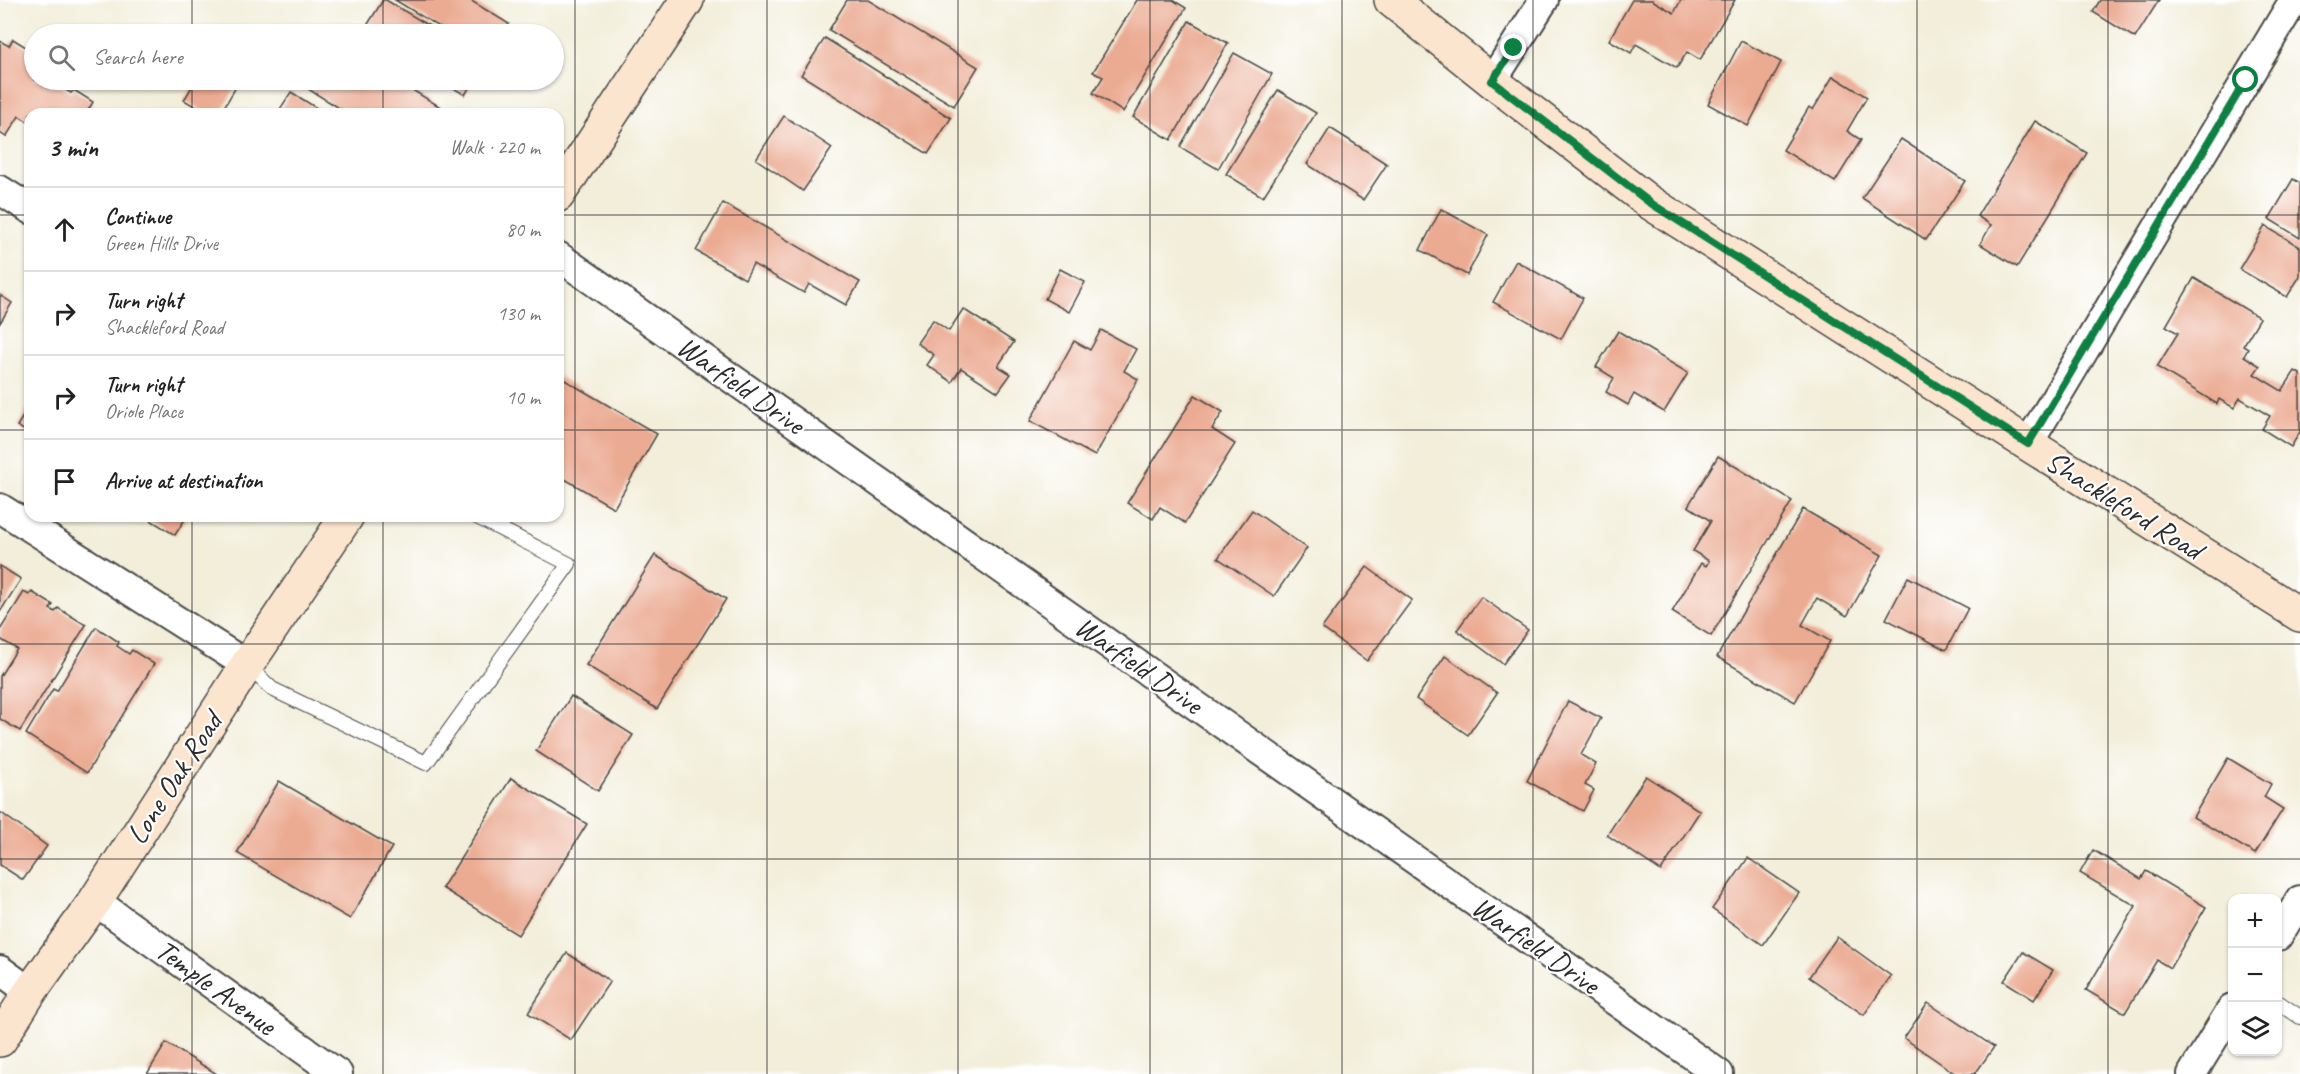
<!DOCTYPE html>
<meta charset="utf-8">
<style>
body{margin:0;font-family:Caveat,sans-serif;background:#f6f6f6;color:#222}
.controls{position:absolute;right:18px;bottom:18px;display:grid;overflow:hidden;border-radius:12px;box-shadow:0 2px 4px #0004}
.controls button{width:54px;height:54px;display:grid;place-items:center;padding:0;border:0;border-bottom:2px solid #e0e0e0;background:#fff;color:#222;font:30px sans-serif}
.stop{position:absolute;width:18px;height:18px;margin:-14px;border:4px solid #0b8043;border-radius:50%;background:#fff}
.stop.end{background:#0b8043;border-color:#fff;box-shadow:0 2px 6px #0008}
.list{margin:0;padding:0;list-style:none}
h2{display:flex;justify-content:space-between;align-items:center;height:78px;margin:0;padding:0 24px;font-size:26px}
h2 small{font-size:20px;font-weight:400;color:#767676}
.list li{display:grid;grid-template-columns:39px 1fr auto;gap:18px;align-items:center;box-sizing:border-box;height:84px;padding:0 24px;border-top:2px solid #e0e0e0}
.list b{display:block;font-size:22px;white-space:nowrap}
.list p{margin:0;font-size:20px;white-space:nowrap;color:#767676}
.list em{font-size:20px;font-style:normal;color:#767676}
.icon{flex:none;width:33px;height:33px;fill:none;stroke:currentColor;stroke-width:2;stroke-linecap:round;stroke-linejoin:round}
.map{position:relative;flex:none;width:2300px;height:1074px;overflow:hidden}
.search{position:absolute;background:#fff;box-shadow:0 2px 4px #0004;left:24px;top:24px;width:540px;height:66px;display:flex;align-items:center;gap:15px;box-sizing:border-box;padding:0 21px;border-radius:33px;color:#767676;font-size:22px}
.panel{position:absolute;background:#fff;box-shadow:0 2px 4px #0004;left:24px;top:108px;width:540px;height:414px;border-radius:18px}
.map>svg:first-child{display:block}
.building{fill:#ebaa92}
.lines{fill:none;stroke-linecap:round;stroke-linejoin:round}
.lane-casing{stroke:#494845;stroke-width:16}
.street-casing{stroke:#494845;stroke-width:32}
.secondary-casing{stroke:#494845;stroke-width:36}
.lane{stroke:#fff;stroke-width:14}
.street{stroke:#fff;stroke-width:28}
.secondary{stroke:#fbe5cf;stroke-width:33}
.route{stroke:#0b8043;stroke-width:8}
.grid{fill:none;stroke:#2b2b2b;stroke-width:1.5;stroke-opacity:0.55}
.labels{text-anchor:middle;stroke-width:4.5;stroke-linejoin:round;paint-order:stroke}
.street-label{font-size:30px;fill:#2b2b2b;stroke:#fff}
</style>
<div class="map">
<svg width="2300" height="1074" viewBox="0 0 2300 1074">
<rect width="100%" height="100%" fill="#fff"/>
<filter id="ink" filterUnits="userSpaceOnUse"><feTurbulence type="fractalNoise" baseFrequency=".0167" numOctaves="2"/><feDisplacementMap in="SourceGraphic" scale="12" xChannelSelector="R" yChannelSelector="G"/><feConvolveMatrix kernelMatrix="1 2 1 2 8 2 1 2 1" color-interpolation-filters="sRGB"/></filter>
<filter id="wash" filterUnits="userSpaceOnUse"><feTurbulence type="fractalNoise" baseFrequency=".008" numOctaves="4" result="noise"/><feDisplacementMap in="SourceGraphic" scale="24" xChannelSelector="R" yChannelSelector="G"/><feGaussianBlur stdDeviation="1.35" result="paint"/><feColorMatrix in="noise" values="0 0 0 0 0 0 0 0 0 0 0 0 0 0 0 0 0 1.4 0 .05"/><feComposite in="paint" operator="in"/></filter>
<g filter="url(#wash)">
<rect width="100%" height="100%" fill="#f2eeda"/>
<g id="blocks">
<g class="building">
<polygon points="383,0 386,0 443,34 367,34 363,32"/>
<polygon points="395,0 470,0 509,24 502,34 451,34"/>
<polygon points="847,0 868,0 978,67 954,106 829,30"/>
<polygon points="1137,0 1173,0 1186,8 1123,112 1093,93 1103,77 1093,72"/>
<polygon points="1632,0 1652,0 1674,13 1681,0 1735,0 1700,60 1687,52 1677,68 1636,44 1631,53 1609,40"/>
<polygon points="2100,0 2159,0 2135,38 2093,12"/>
<polygon points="1189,21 1228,43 1171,140 1133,117"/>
<polygon points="825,38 951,118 928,154 801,75"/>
<polygon points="13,39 34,52 30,63 34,66 34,80 49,80 71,93 74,90 93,102 86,114 30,114 30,123 19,116 6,137 0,133 0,41 9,46"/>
<polygon points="1741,41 1781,62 1748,126 1708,104"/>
<polygon points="1234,53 1272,74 1218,169 1180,147"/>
<polygon points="1833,76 1867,97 1847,131 1861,140 1835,182 1783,150 1809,107 1813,110"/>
<polygon points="196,80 223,80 236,87 220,114 208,114 184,100"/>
<polygon points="314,80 396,80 452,114 349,114 308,89"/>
<polygon points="440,80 474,80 465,95"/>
<polygon points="1278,90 1316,113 1263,197 1226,174"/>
<polygon points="291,92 326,114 277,114"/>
<polygon points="784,116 832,148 803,191 756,159"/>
<polygon points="2035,121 2087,153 2017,267 1980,244 1991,225 1977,216"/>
<polygon points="1330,128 1387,164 1363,200 1307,164"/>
<polygon points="1901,139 1965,181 1926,240 1862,198"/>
<polygon points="2293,179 2300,183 2300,238 2269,219"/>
<polygon points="723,203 860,282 846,305 809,284 804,293 753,264 745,279 696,251"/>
<polygon points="1441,209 1488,235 1467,275 1420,250"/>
<polygon points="2265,226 2300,247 2300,276 2287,297 2239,269"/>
<polygon points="1516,261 1583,298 1561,339 1493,302"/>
<polygon points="1060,269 1085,282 1069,312 1045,299"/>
<polygon points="2194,278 2260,318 2243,346 2248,349 2244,356 2260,366 2254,374 2282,391 2295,371 2300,374 2300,432 2291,447 2262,429 2270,416 2240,398 2234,408 2219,399 2217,404 2157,367 2178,333 2166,326"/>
<polygon points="0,295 12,303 0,323"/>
<polygon points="963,309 1014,342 998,366 1011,374 998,392 961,368 952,382 927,365 934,355 917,343 933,320 949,331"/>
<polygon points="1101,330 1136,349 1124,371 1138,379 1095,456 1030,421 1074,341 1090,350"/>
<polygon points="1618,331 1688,373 1664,412 1634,394 1628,405 1606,392 1614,378 1596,367"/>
<polygon points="558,376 657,434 614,508 558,475"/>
<polygon points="1195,395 1223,412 1212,429 1235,444 1185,523 1160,507 1153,519 1127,503"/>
<polygon points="30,405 30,434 17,426"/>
<polygon points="1718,456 1792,501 1711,636 1672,612 1701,563 1706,566 1709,561 1693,551 1711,521 1688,506"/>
<polygon points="1803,509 1882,555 1847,616 1817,598 1802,625 1830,641 1795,702 1717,657"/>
<polygon points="1252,510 1307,548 1274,596 1218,558"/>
<polygon points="144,516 187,516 175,535"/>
<polygon points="655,555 726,599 657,709 586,665"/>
<polygon points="0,566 21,579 0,612"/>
<polygon points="1367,567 1412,600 1367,661 1322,628"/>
<polygon points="1908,577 1968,608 1946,650 1886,619"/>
<polygon points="24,592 29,595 32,592 53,605 50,609 55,612 58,608 86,625 20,731 0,719 0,676 17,649 0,639 0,630"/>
<polygon points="1481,597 1528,630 1503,664 1457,630"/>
<polygon points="96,627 119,642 117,646 129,654 132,650 154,664 87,773 26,734 53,689 57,691"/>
<polygon points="1445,656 1497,693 1468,735 1416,699"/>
<polygon points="571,696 633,735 598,791 536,751"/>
<polygon points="1568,701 1601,718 1581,755 1596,764 1585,785 1594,790 1583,811 1527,781"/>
<polygon points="2228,758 2271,784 2264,797 2283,809 2255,854 2193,817"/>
<polygon points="1646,776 1700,811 1661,871 1607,835"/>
<polygon points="511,778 587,824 518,935 442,888"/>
<polygon points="279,781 392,847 350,919 237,853"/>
<polygon points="0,812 47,846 23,880 0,865"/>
<polygon points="2093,850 2141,879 2146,871 2206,907 2170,968 2157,960 2125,1013 2086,990 2136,906 2080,873"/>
<polygon points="1748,858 1799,893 1763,945 1712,909"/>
<polygon points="1837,937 1891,976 1864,1015 1809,977"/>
<polygon points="2023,952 2053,970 2034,1000 2004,981"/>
<polygon points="567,953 610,981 571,1040 528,1013"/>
<polygon points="1928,1003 1994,1047 1975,1074 1956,1074 1904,1038"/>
<polygon points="166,1043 217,1074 147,1074"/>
</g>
</g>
</g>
<g filter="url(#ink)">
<use href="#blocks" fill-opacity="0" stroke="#494845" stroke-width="1.5"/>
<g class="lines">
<g class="lane-casing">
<g id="lane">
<polyline points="247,665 272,689 426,763 569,564 475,516"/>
<polyline points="2278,1002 2300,1017"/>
</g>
</g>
<g class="street-casing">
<g id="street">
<polyline points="1492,81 1544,0"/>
<polyline points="0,190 30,209"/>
<polyline points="558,256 1719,1074"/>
<polyline points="2028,444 2294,0"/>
<polyline points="0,508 247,665"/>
<polyline points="95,901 338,1074"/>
<polyline points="2278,936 2300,900"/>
<polyline points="0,970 30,992"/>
<polyline points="2192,1074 2232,1008"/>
</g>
</g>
<g class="secondary-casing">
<g id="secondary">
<polyline points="1391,0 1492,81 1649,202 2028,444 2300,615"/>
<polyline points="558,195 687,0"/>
<polyline points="0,1040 30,992 95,901 247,665 347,516"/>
</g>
</g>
<use href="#lane" class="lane"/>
<use href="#street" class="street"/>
<use href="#secondary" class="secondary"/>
</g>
</g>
<g class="lines" filter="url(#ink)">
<polyline class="route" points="1514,48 1492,81 1649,202 2028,444 2246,80"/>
</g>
<path class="grid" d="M 192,0 L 192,34M 383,0 L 383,34M 575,0 L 575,1074M 767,0 L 767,1074M 958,0 L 958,1074M 1150,0 L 1150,1074M 1342,0 L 1342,1074M 1533,0 L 1533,1074M 1725,0 L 1725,1074M 1917,0 L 1917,1074M 2108,0 L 2108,1074M 192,80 L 192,114M 383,80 L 383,114M 0,215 L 30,215M 558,215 L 2300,215M 0,430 L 30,430M 558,430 L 2300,430M 192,516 L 192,1074M 383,516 L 383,1074M 0,644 L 2300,644M 0,859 L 2300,859"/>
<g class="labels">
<g class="street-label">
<text transform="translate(741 385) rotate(35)" y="10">Warfield Drive</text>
<text transform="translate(2124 505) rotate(32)" y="10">Shackleford Road</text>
<text transform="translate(1139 665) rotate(35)" y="10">Warfield Drive</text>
<text transform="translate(174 778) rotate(-57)" y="10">Lone Oak Road</text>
<text transform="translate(1536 945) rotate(35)" y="10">Warfield Drive</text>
<text transform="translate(216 987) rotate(36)" y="10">Temple Avenue</text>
</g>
</g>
</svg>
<div class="controls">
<button>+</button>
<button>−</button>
<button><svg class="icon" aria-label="layers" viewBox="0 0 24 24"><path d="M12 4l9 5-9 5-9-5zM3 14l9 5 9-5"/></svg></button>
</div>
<div class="stop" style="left:2246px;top:80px"></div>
<div class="stop end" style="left:1514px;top:48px"></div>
<div class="search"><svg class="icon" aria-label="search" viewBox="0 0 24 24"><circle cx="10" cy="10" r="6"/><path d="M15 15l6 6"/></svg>Search here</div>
<section class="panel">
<h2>3 min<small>Walk · 220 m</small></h2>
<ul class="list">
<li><svg class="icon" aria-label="ahead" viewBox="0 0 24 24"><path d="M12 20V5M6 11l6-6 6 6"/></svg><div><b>Continue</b><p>Green Hills Drive</p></div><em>80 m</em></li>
<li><svg class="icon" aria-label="right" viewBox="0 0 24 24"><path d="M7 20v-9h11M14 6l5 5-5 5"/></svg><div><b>Turn right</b><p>Shackleford Road</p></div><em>130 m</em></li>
<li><svg class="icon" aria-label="right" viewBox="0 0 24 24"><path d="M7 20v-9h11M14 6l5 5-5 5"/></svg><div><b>Turn right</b><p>Oriole Place</p></div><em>10 m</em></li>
<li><svg class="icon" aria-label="arrive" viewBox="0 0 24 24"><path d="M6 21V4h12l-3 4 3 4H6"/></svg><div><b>Arrive at destination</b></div></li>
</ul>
</section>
</div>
